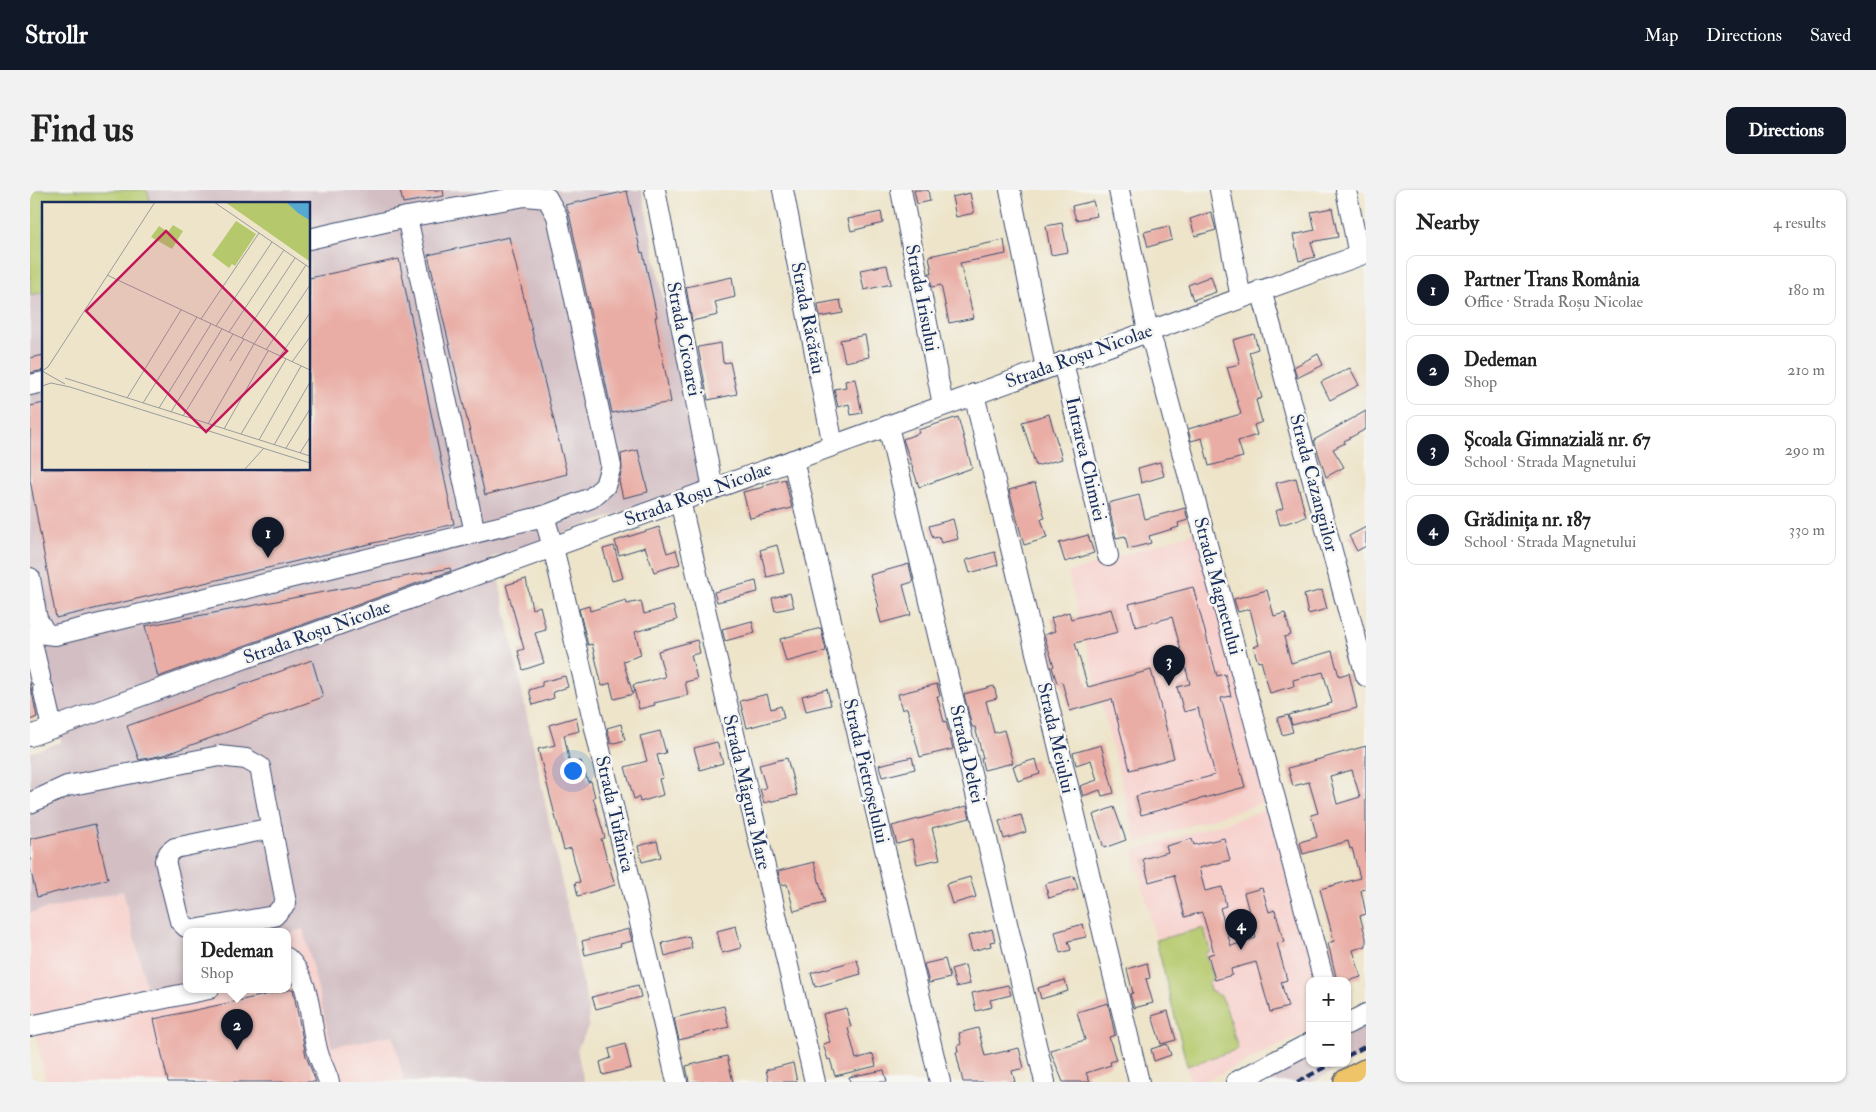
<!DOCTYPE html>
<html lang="en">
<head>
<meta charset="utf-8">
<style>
	:root { --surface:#fff; --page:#f2f2f2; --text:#222; --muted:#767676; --line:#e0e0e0; --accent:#111827 }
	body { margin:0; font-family:"IM FELL Double Pica",serif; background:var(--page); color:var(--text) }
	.controls { position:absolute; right:15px; bottom:15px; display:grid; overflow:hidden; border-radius:10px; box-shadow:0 1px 4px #0004 }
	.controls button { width:45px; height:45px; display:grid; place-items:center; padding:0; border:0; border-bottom:1px solid var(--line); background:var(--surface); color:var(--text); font:25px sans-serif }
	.you { position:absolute; left:542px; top:580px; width:18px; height:18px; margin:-12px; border:4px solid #fff; border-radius:50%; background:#1a73e8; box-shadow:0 0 0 8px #1a73e833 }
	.badge { display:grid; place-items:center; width:32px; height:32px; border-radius:50%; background:var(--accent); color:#fff; font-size:16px; font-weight:700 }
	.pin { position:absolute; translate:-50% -41px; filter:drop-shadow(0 1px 2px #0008) }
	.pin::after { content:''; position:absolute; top:26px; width:18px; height:15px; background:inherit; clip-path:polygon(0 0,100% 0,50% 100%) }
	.popup { position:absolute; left:153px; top:738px; width:108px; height:65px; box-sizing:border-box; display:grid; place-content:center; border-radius:10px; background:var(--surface); filter:drop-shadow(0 1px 4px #0005); font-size:16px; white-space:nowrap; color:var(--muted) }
	.popup b { font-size:19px; color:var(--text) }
	.popup::after { content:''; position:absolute; left:50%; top:100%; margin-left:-10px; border:10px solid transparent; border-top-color:var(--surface) }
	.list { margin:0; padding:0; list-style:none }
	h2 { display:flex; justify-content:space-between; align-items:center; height:65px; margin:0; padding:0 20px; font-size:21px }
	h2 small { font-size:16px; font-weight:400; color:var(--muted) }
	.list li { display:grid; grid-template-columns:32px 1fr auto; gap:15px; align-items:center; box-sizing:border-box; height:70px; margin:0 10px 10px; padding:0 10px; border:1px solid var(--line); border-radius:10px }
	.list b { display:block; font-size:19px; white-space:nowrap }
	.list p { margin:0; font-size:16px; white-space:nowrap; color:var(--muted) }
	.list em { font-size:16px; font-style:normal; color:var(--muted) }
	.map { position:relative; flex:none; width:1336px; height:892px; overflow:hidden; border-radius:10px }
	header { display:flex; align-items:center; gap:30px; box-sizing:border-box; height:70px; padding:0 25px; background:var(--accent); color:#fff }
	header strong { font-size:24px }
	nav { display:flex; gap:28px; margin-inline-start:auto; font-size:18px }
	.intro { display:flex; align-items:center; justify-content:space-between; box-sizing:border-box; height:120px; padding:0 30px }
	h1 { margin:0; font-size:35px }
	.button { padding:12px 22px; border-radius:10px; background:var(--accent); color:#fff; font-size:18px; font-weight:700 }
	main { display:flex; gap:30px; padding:0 30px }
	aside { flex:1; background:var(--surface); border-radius:10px; box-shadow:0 1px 4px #0004 }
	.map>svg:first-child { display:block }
</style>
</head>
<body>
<header>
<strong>Strollr</strong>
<nav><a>Map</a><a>Directions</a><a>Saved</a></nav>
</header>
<div class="intro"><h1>Find us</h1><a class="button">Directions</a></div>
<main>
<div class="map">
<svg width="1336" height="892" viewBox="0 0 1336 892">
	<rect width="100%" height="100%" fill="#f6f6f2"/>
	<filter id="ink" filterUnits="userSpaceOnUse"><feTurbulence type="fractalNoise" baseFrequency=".02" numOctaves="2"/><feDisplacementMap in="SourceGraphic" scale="10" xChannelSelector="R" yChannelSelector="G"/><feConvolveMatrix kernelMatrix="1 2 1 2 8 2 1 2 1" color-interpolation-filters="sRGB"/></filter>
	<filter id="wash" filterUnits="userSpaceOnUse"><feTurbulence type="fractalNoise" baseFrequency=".0096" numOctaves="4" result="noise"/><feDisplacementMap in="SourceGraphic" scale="20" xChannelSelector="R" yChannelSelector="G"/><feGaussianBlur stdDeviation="1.12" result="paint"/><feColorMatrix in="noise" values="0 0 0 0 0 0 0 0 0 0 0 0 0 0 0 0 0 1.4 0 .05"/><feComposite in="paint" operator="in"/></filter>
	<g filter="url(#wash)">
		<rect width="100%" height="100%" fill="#ede4c9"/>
		<g fill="#f7d0cc">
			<path d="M1170 340 1242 610 1107 652 1038 383Z"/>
			<path d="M1243 618 1289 791H1280V841L1172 892H1161L1104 661Z"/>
			<path d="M93 701 117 800 157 791V799H257V744L273 739 363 844 374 892H16L0 816V723Z"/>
		</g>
		<g fill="#d2bec3" fill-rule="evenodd">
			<path d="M0 0H612L670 295 461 368 469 391 558 818 559 835 547 860 554 892H374L363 845 302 857 273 739 257 744V741H157V791L117 800 93 701 0 723V563L31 552 0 409ZM14 14H279V279H14Z"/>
			<path d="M1336 835V864L1283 892H1229L1280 865V873H1317V845Z"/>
		</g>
		<g fill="#b5c96c" stroke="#687c65">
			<path d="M0 0H117L121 14H14V102L0 105Z"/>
			<path d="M1174 738 1180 761 1175 763 1183 790 1178 792 1180 801 1191 806 1195 814 1208 859 1157 876 1126 750Z"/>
		</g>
		<g id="blocks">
			<g fill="#e9ada5" fill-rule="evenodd">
				<path d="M370 0H413L414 6 373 13Z"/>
				<path d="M884 0H898L900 11 887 14Z"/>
				<path d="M597 1 611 63 613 62 627 127H625L641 212 582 223 539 23 535 15Z"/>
				<path d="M940 3 944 23 926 27 922 7Z"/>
				<path d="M1063 11 1067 26 1046 30 1042 16Z"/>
				<path d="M1302 18 1308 47 1281 52 1285 67 1269 71 1263 45 1285 40 1281 22Z"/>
				<path d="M851 22 853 33 821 41 818 29Z"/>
				<path d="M1181 22 1186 40 1165 46 1160 29Z"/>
				<path d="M1032 33 1038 62 1021 65 1016 36Z"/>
				<path d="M1139 36 1142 50 1118 57 1114 42Z"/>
				<path d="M479 47 537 284 455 305 398 65Z"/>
				<path d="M974 50 976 64 930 73 944 128 919 133 911 95 902 97 899 83H902L899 66Z"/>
				<path d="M369 69 424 334 26 428 0 290V216L14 213V279H279V88Z"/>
				<path d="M857 75 861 94 834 100 830 80Z"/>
				<path d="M1181 86 1186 102 1163 110 1158 95Z"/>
				<path d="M702 87 705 107 685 112 688 125 662 131 656 97Z"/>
				<path d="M810 110 813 123 790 127 788 114Z"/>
				<path d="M1224 144 1228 159 1219 162 1232 208 1226 210 1232 232 1224 235 1227 245 1208 251 1213 267 1179 276 1172 248 1161 251 1158 239 1211 224 1197 177 1210 174 1203 150Z"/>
				<path d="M835 145 839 167 815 172 810 150Z"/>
				<path d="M691 153 693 173 700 172 707 204 678 210 668 157Z"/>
				<path d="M1288 164 1293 175 1267 188 1264 177Z"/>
				<path d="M14 165V180L0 183V168Z"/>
				<path d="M1320 178 1329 195 1300 210 1291 192Z"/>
				<path d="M825 189 832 223 821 225 819 214 808 217 804 199 816 197 815 191Z"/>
				<path d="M1336 221V239L1314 251 1315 253 1303 259 1314 277 1296 287 1284 250Z"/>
				<path d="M1019 224 1032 269 1006 276 992 232Z"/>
				<path d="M928 227 942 278 889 297 873 249 889 243 888 240Z"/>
				<path d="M608 260 618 302 593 308 589 291 592 279 591 264Z"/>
				<path d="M1130 272 1134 286 1111 293 1108 278Z"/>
				<path d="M1266 288 1276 327 1250 335 1246 321 1253 318 1246 293Z"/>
				<path d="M755 289 762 318 720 328 713 302 734 297V295Z"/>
				<path d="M1005 293 1015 328 1011 329 1017 348 994 355 979 300Z"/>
				<path d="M1109 305 1115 329 1155 318 1158 330 1148 333 1149 337 1119 346 1121 353 1098 359 1095 346 1086 348 1078 313Z"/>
				<path d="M923 329 928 349 911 353 909 347 903 348 899 336Z"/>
				<path d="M629 337 637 363 646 360 650 374 624 382 615 357 589 365 585 351Z"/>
				<path d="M1336 337V356L1327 361 1319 346Z"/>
				<path d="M1058 345 1064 363 1035 372 1029 353Z"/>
				<path d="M747 355 754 383 737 387 730 360Z"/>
				<path d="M584 356 593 388 582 391 573 359Z"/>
				<path d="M965 362 968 375 940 383 936 370Z"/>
				<path d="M879 374 883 392 873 395 881 425 851 433 847 418 849 417 840 385Z"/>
				<path d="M420 378 421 381 128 487 115 436Z"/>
				<path d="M496 389 502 419 510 416 516 440 505 443 514 473 493 480 488 461 494 459 476 395Z"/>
				<path d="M726 391 728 402 687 412 684 402Z"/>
				<path d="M1163 397 1187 486 1195 484 1201 506 1191 508 1215 597 1111 625 1106 606 1185 585 1168 518 1154 522 1147 497 1160 494 1142 427 1106 437 1099 414Z"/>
				<path d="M1237 400 1244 426 1255 423 1261 445 1254 447 1261 473 1302 461 1309 486 1319 483 1327 518 1262 535 1259 525 1302 513 1293 482 1263 490 1264 496 1240 503 1231 471 1228 472 1223 457 1229 455 1220 419 1208 422 1204 409Z"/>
				<path d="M1292 400 1297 419 1278 424 1274 405Z"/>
				<path d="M760 403 764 417 745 421 742 408Z"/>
				<path d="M596 410 597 414 611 411 614 424 643 416 647 430 605 442 611 465 593 471 603 504 584 509 580 493 572 496 562 454 558 455 549 419 559 416 560 421Z"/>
				<path d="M1081 419 1088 442 1045 453 1058 497 1121 480 1144 568 1100 580 1082 509 1040 521 1032 492 1027 493 1022 477 1024 476 1014 445 1025 441 1021 428 1039 422 1041 429Z"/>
				<path d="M722 431 725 443 695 451 692 439Z"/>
				<path d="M791 438 796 461 756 472 750 449Z"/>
				<path d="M667 450 670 463 661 465 667 489 655 492 658 505 624 513 625 515 609 519 603 495 635 487 628 461Z"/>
				<path d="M282 470 293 507 134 565 109 570 97 536Z"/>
				<path d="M535 486 538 497 523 502 524 508 503 515 499 500 512 496V492Z"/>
				<path d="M0 493 7 527 0 530Z"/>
				<path d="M907 494 910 506H907L914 532 916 531 923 559 890 567 877 518 872 520 868 504Z"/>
				<path d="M964 496 967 508 956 511 964 543 974 540 983 573 954 580 951 568H953L945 537H942L934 504Z"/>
				<path d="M797 499 801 515 776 521 772 506Z"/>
				<path d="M737 504 741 519 751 516 754 528 717 538 710 511Z"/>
				<path d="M1258 525 1263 542 1252 545 1247 528Z"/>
				<path d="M546 527 549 541 534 545 540 574 551 571 558 592 561 591 565 607H563L575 648 571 649 585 695 548 706 545 693 550 692 541 658 534 660 508 559 525 555 519 535Z"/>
				<path d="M591 534 595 550 581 554 577 538Z"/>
				<path d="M630 541 636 563 627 565 633 588 629 589 633 605 610 612 609 607 604 609 595 577 617 571 610 546Z"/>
				<path d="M687 552 693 573 670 580 664 558Z"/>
				<path d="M1071 555 1084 603 1072 606 1070 600 1053 606 1050 596 1067 590 1061 570 1046 575 1043 563Z"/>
				<path d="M1336 556V699L1331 700 1336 724 1330 726 1336 748V756L1323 760 1331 787 1318 791H1307L1298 753 1304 751 1290 699 1330 688 1322 658 1320 659 1318 651 1273 664 1270 652 1287 647 1281 625 1288 623 1279 592 1263 596 1258 578ZM1322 580 1330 607 1307 614 1300 586Z"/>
				<path d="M882 567 885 579 852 587 849 575Z"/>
				<path d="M757 568 767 605 734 613 730 599 736 598 729 575Z"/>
				<path d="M1006 569 1010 584 988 591 983 576Z"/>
				<path d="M937 616 940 628 902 638 910 669 887 674 882 650 867 654 862 636Z"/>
				<path d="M1084 617 1096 650 1074 658 1063 625Z"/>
				<path d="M991 625 996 642 974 649 969 631Z"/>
				<path d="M65 634 78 689 7 707 0 678V649Z"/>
				<path d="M1194 648 1200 670 1169 678 1175 701 1192 697 1196 716 1190 718 1201 756 1226 748 1214 703 1232 698 1239 722 1245 720 1254 752 1247 753 1257 790 1251 792 1258 817 1240 822 1226 772 1201 779 1202 785 1185 790 1178 765 1184 763 1172 722 1155 727 1144 685 1119 692 1113 669 1138 662 1136 656 1162 649 1164 655Z"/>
				<path d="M627 651 631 667 612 672 608 656Z"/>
				<path d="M784 672 795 713 764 721 757 694 751 695 748 681Z"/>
				<path d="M1044 686 1048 699 1019 708 1015 694Z"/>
				<path d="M940 687 946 707 922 714 916 694Z"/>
				<path d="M1053 734 1056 747 1038 751 1041 760 1030 763 1025 742Z"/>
				<path d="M706 736 711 758 692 763 687 741Z"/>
				<path d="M599 739 602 751 590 754 591 756 555 765 552 751Z"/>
				<path d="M962 739 965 751 960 752 961 756 942 761 938 746Z"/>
				<path d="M659 746 662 758 635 766 632 753Z"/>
				<path d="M915 769 920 788 899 793 894 774Z"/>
				<path d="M827 770 831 784 785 797 781 783Z"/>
				<path d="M1117 773 1120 788 1116 789 1123 813 1104 818 1100 804 1103 803 1097 779Z"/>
				<path d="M935 775 940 794 926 797 921 779Z"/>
				<path d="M1035 790 1038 801 1011 809 1008 798Z"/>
				<path d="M608 795 611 807 566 819 562 807Z"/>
				<path d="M978 795 981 805 960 810 962 817 946 821 942 803Z"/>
				<path d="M263 799 276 866 286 892H138L124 829Z"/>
				<path d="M1078 813 1085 845 1079 847 1086 870 1080 872 1081 875 1056 883 1060 892H1033L1020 860 1055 850 1047 822Z"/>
				<path d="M694 816 699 837 649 850 644 828Z"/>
				<path d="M816 818 821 837 818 838 826 869 843 864 846 876 805 886 800 869 798 870 793 854 800 852 793 824Z"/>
				<path d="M1138 821 1146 850 1131 854 1122 826Z"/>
				<path d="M948 838 955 866 989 858 994 878 982 881 985 892H933L926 862H928L927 856 931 854 929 843Z"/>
				<path d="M595 854 601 878 573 885 570 872 581 868 579 859Z"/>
				<path d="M1137 854 1141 865 1124 871 1121 859Z"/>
				<path d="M697 866 703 892H659L656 876Z"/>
				<path d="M763 873 767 892H739L736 880Z"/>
				<path d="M854 880 857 892H820L819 887Z"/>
			</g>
		</g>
	</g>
	<g filter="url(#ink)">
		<use href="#blocks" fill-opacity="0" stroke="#3a4a6e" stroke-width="1"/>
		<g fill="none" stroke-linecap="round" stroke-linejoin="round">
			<defs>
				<g id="minor">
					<path d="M625 0 683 299"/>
					<path d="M753 0 803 255"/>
					<path d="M871 0 913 215"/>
					<path d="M980 0 1016 178"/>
					<path d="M1089 0 1118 141 1124 157 1294 791"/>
					<path d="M1190 0 1211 108"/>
					<path d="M1316 0 1329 65"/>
					<path d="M377 27 445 343"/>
					<path d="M1231 100 1336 486"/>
					<path d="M1033 172 1078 366"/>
					<path d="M0 195 14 192"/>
					<path d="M944 204 1109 892"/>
					<path d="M858 236 1015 892"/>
					<path d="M763 270 910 892"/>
					<path d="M650 311 785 892"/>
					<path d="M514 326 523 357 647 892"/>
					<path d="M0 388 7 429 16 444 25 445 514 326 561 308 575 296 581 276 527 26 517 8 495 6 377 27 279 49"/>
					<path d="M0 445 10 487"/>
					<path d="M13 498 22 538"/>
					<path d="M0 546 1336 63"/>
					<path d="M0 613 37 596 189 566 216 569 230 577 256 713 244 726 164 740 156 737 150 731 135 671 139 663 145 658 242 638"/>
					<path d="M257 768C282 790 279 832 288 863 291 873 296 882 299 892"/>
					<path d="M1317 834 1336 824"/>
					<path d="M0 836 179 799"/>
					<path d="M1206 892 1280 853"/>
				</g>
				<path id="major" d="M1317 892 1336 882"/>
			</defs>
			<use href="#minor" stroke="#3a4a6e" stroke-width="22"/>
			<use href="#major" stroke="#3a4a6e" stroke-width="28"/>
			<use href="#minor" stroke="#fff" stroke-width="20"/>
			<use href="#major" stroke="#efc469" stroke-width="26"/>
			<g stroke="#1b2f5e" stroke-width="4" stroke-dasharray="8 4" stroke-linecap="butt">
				<path d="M1317 866 1336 856"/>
				<path d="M1267 892 1303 873"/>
			</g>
		</g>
	</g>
	<g text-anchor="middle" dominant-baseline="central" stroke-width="5" stroke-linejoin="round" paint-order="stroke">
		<g font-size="19" fill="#1b2f5e" stroke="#f6f6f2">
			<text transform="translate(892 108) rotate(79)">Strada Irisului</text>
			<text transform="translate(778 128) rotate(79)">Strada Răcătău</text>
			<text transform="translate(654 149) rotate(79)">Strada Cicoarei</text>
			<text transform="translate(1049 166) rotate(-20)">Strada Roșu Nicolae</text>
			<text transform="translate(1056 269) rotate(77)">Intrarea Chimiei</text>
			<text transform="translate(1284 293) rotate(75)">Strada Cazangiilor</text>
			<text transform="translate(668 304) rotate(-20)">Strada Roșu Nicolae</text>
			<text transform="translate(1188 396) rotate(75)">Strada Magnetului</text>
			<text transform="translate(287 442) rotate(-20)">Strada Roșu Nicolae</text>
			<text transform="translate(1026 548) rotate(77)">Strada Meiului</text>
			<text transform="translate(937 564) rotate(77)">Strada Deltei</text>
			<text transform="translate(836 581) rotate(77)">Strada Pietroșelului</text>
			<text transform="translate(717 602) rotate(77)">Strada Măgura Mare</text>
			<text transform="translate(585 624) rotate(77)">Strada Tufănica</text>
		</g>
	</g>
	<g transform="translate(12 12)">
		<rect width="268" height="268" fill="#ede4c9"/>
		<path d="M183 0H244L267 18V59ZM194 19 214 32 193 64 190 62 187 66 170 53ZM131 23 141 29 130 47 109 35 117 24 126 30Z" fill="#b5c96c"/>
		<path d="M244 0H267V18L256 11Z" fill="#56aad2"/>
		<path fill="none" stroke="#999c9e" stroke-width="1" d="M172 0 268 66M65 73 268 168M159 117 217 31M174 124 230 40M187 130 242 48M200 136 253 56M224 148 268 83M238 154 268 111M188 159 202 137M250 160 268 135M0 169 6 165 113 0M0 169 23 182M23 176 268 254M0 184 9 181 28 185 268 261M85 196 139 108M101 201 155 115M117 206 169 122M129 210 180 127M141 214 191 132M166 222 212 142 264 63M182 227 226 149M199 232 244 157M217 238 259 164M232 243 268 180M244 246 268 207M258 251 268 235M203 267 222 246"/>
		<path fill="#c2185b" fill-opacity="0.15" stroke="#c2185b" stroke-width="2.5" d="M124 29 245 149 164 230 44 109Z"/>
		<rect width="268" height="268" fill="none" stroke="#1b2f5e" stroke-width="2.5"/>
	</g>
</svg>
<div class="controls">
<button>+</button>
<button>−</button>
</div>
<div class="you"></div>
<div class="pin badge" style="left:238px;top:368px">1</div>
<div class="pin badge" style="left:207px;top:860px">2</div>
<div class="popup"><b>Dedeman</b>Shop</div>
<div class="pin badge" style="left:1139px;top:496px">3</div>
<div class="pin badge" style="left:1211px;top:760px">4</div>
</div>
<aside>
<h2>Nearby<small>4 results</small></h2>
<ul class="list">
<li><span class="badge">1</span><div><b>Partner Trans România</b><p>Office · Strada Roșu Nicolae</p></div><em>180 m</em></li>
<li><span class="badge">2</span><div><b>Dedeman</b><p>Shop</p></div><em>210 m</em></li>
<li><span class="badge">3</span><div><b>Școala Gimnazială nr. 67</b><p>School · Strada Magnetului</p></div><em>290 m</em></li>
<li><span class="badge">4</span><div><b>Grădinița nr. 187</b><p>School · Strada Magnetului</p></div><em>330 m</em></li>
</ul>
</aside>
</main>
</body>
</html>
